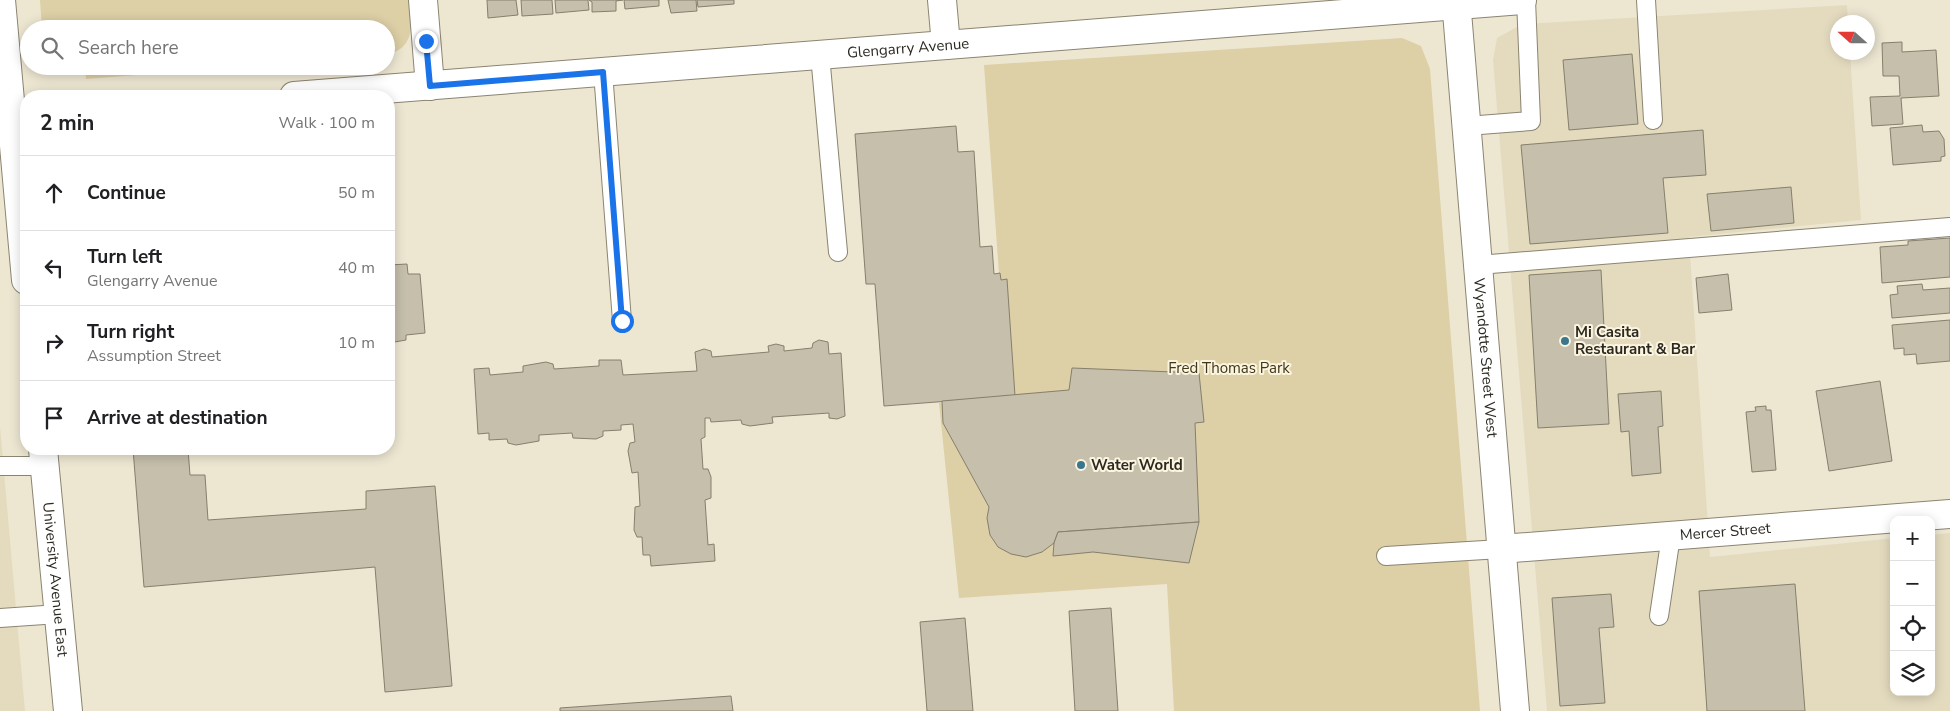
<!DOCTYPE html>
<html lang="en">
<head>
<meta charset="utf-8">
<style>
	:root { --surface:#fff; --page:#f6f6f6; --text:#202124; --muted:#757577; --line:#e0e0e0 }
	body { margin:0; font-family:"Nunito Sans",sans-serif; background:var(--page); color:var(--text) }
	.controls { position:absolute; right:15px; bottom:15px; display:grid; overflow:hidden; border-radius:10px; box-shadow:0 2px 12px #0003 }
	.controls button { width:45px; height:45px; display:grid; place-items:center; padding:0; border:0; border-bottom:1px solid var(--line); background:var(--surface); color:var(--text); font:25px sans-serif }
	.compass { position:absolute; left:1830px; top:15px; width:45px; height:45px; border-radius:50%; background:var(--surface); box-shadow:0 2px 12px #0003; rotate:291deg }
	.stop { position:absolute; width:15px; height:15px; margin:-11px; border:4px solid #1a73e8; border-radius:50%; background:#fff }
	.stop.end { background:#1a73e8; border-color:#fff; box-shadow:0 1px 5px #0008 }
	.list { margin:0; padding:0; list-style:none }
	h2 { display:flex; justify-content:space-between; align-items:center; height:65px; margin:0; padding:0 20px; font-size:21px }
	h2 small { font-size:16px; font-weight:400; color:var(--muted) }
	.list li { display:grid; grid-template-columns:32px 1fr auto; gap:15px; align-items:center; box-sizing:border-box; height:75px; padding:0 20px; border-top:1px solid var(--line) }
	.list b { display:block; font-size:19px; white-space:nowrap }
	.list p { margin:0; font-size:16px; white-space:nowrap; color:var(--muted) }
	.list em { font-size:16px; font-style:normal; color:var(--muted) }
	.icon { flex:none; width:28px; height:28px; fill:none; stroke:currentColor; stroke-width:2; stroke-linecap:round; stroke-linejoin:round }
	.map { position:relative; flex:none; width:1950px; height:711px; overflow:hidden }
	.search { position:absolute; background:var(--surface); box-shadow:0 2px 12px #0003; left:20px; top:20px; width:375px; height:55px; display:flex; align-items:center; gap:12px; box-sizing:border-box; padding:0 18px; border-radius:28px; color:var(--muted); font-size:19px }
	.panel { position:absolute; background:var(--surface); box-shadow:0 2px 12px #0003; left:20px; top:90px; width:375px; height:365px; border-radius:20px }
	.map>svg:first-child { display:block }
</style>
</head>
<body>
<div class="map">
<svg width="1950" height="711" viewBox="0 0 1950 711">
	<rect width="100%" height="100%" fill="#ede7d2"/>
	<g fill="#e4dbbf">
		<path d="M1847 5 1848 22H1838V52L1850 53 1861 220 1689 237 1710 557 1894 538V692H1931V535L1950 533V711H1547L1493 60 1497 38 1522 24Z"/>
		<path d="M0 426 25 711H0Z"/>
	</g>
	<g fill="#ddcfa6">
		<path d="M40 0H409C411 25 417 47 386 55V29H42Z"/>
		<path d="M1402 38 1421 46 1430 69 1480 711H1174L1167 584 959 598 939 403 1008 399 984 65Z"/>
		<path d="M85 66H251L86 79Z"/>
	</g>
	<g fill="#c5bfab" stroke="#857f6c">
		<path d="M487 0H516L518 15 488 18Z"/>
		<path d="M521 0H552L553 14 522 16Z"/>
		<path d="M555 0H588L589 10 556 13Z"/>
		<path d="M589 0H623L616 1V11L592 12V2Z"/>
		<path d="M624 0H659V6L625 9Z"/>
		<path d="M668 0H696L697 11 671 13Z"/>
		<path d="M697 0H734V4L698 7Z"/>
		<path d="M1902 42V52L1936 50 1939 96 1901 98 1903 124 1872 126 1870 97 1900 96 1899 76H1883L1882 43Z"/>
		<path d="M1632 54 1638 124 1569 130 1563 60Z"/>
		<path d="M1922 125 1923 132 1939 131 1944 139 1945 156 1941 157V161L1893 165 1890 128Z"/>
		<path d="M956 126 958 152 974 151 980 247 992 246 994 274 1000 273 1001 280 1007 279 1015 396 884 406 875 284H866L855 134Z"/>
		<path d="M1703 130 1706 175 1663 178 1668 233 1530 244 1521 145Z"/>
		<path d="M1791 187 1794 223 1711 231 1707 194Z"/>
		<path d="M1950 238V277L1882 283 1880 247 1908 245V241Z"/>
		<path d="M407 264 408 274H420L425 333 406 335V340L389 343V265Z"/>
		<path d="M1601 270 1609 424 1538 428 1529 275Z"/>
		<path d="M1728 274 1732 310 1699 313 1696 278Z"/>
		<path d="M1922 284 1923 290 1950 288V313L1892 318 1890 295 1898 294 1897 286Z"/>
		<path d="M1950 320V361L1917 364 1916 354 1904 355V348L1894 349 1892 325Z"/>
		<path d="M819 340 828 342 829 354 841 353 845 416 837 419 829 418V413L772 417 773 423 750 426 742 424 741 420 711 422 710 418H705V437L701 439 703 469H708L711 477V498L705 500 708 545 714 544 715 561 651 566 650 555H643L642 537H637L634 530 635 507 640 506 638 472 632 473 628 451 630 443 635 442 633 424 621 425V430L603 431V436L596 439 573 438 572 433 539 435V441L516 445 508 443 507 439 489 440V433L478 434 474 369 489 368 490 375 523 372V366L546 362 553 364 554 369 599 366V360H621L623 375 697 371 695 352 704 349 711 351 712 357 769 352 768 346 776 344 784 346V351L812 348 813 343Z"/>
		<path d="M1072 368 1199 373 1204 422 1195 423 1199 522 1058 532 1054 543 1042 552 1026 557 1011 554 998 547 990 535 987 518 989 507 943 423 942 401 1069 390Z"/>
		<path d="M1880 381 1892 461 1829 471 1816 391Z"/>
		<path d="M1661 391 1663 426 1658 427 1661 473 1632 476 1629 431 1621 432 1618 394Z"/>
		<path d="M1766 406V410H1771L1776 470 1752 472 1746 412 1756 411 1755 407Z"/>
		<path d="M133 449H188L190 475H205L208 520 366 509V491L435 486 452 686 385 692 375 567 144 587Z"/>
		<path d="M1199 522 1189 563 1093 552 1053 556 1054 543 1058 532Z"/>
		<path d="M1795 584 1805 711H1707L1699 591Z"/>
		<path d="M1611 594 1614 627 1599 628 1605 703 1560 706 1552 598Z"/>
		<path d="M1111 608 1118 711H1075L1069 611Z"/>
		<path d="M965 618 973 711H927L920 622Z"/>
		<path d="M731 696 733 711H560V708Z"/>
	</g>
	<g fill="none" stroke-linecap="round" stroke-linejoin="round">
		<defs>
			<g id="lane">
				<path d="M1646 0 1653 120"/>
				<path d="M820 55 838 252"/>
				<path d="M603 72 622 321"/>
				<path d="M1467 126 1531 121 1526 0"/>
				<path d="M1478 265 1950 227"/>
				<path d="M0 466H44"/>
				<path d="M1386 556 1501 549"/>
				<path d="M1659 616 1671 536"/>
				<path d="M0 618 59 614"/>
			</g>
			<g id="street">
				<path d="M423 0 430 86"/>
				<path d="M942 0 946 45"/>
				<path id="s1" d="M1501 549 1950 514"/>
			</g>
			<g id="secondary">
				<path d="M1 0 26 280"/>
				<path id="s2" d="M1456 0 1515 711"/>
				<path id="s3" d="M294 96 1522 0"/>
				<path id="s4" d="M43 449 68 711"/>
			</g>
		</defs>
		<use href="#lane" stroke="#8a8471" stroke-width="20"/>
		<use href="#street" stroke="#8a8471" stroke-width="30"/>
		<use href="#secondary" stroke="#8a8471" stroke-width="30"/>
		<use href="#lane" stroke="#fff" stroke-width="18"/>
		<use href="#street" stroke="#fff" stroke-width="28"/>
		<use href="#secondary" stroke="#fff" stroke-width="28"/>
	</g>
	<g fill="none" stroke-linecap="round" stroke-linejoin="round">
		<path stroke="#1a73e8" stroke-width="6" d="M426 41 430 86 603 72 622 321"/>
	</g>
	<g fill="#3a768d" stroke="#fbf4df" stroke-width="2">
		<circle cx="1565" cy="341" r="5"/>
		<circle cx="1081" cy="465" r="5"/>
	</g>
	<g text-anchor="middle" dominant-baseline="central" stroke-width="4" stroke-linejoin="round" paint-order="stroke">
		<g font-size="15" fill="#2c2922" stroke="#fbf4df">
			<text stroke="none"><textPath href="#s3" startOffset="616">Glengarry Avenue</textPath></text>
			<text stroke="none"><textPath href="#s2" startOffset="359">Wyandotte Street West</textPath></text>
			<text stroke="none"><textPath href="#s1" startOffset="225">Mercer Street</textPath></text>
			<text stroke="none"><textPath href="#s4" startOffset="131">University Avenue East</textPath></text>
		</g>
		<g font-size="15" font-weight="bold" fill="#2c2922" stroke="#fbf4df" text-anchor="start">
			<text x="1575" y="332">Mi Casita<tspan x="1575" dy="17">Restaurant &amp; Bar</tspan></text>
			<text x="1091" y="465">Water World</text>
		</g>
		<g font-size="15" fill="#403719" stroke="#fbf4df">
			<text x="1229" y="368">Fred Thomas Park</text>
		</g>
	</g>
</svg>
<div class="controls">
<button>+</button>
<button>−</button>
<button><svg class="icon" aria-label="locate" viewBox="0 0 24 24"><circle cx="12" cy="12" r="6"/><path d="M12 2v4M12 18v4M2 12h4M18 12h4"/></svg></button>
<button><svg class="icon" aria-label="layers" viewBox="0 0 24 24"><path d="M12 4l9 5-9 5-9-5zM3 14l9 5 9-5"/></svg></button>
</div>
<svg class="compass" viewBox="-18 -18 36 36"><path d="M0-13l5 13h-10z" fill="#e53935"/><path d="M0 13l5-13h-10z" fill="#757577"/></svg>
<div class="stop" style="left:622px;top:321px"></div>
<div class="stop end" style="left:426px;top:41px"></div>
<div class="search"><svg class="icon" aria-label="search" viewBox="0 0 24 24"><circle cx="10" cy="10" r="6"/><path d="M15 15l6 6"/></svg>Search here</div>
<section class="panel">
<h2>2 min<small>Walk · 100 m</small></h2>
<ul class="list">
<li><svg class="icon" aria-label="ahead" viewBox="0 0 24 24"><path d="M12 20V5M6 11l6-6 6 6"/></svg><div><b>Continue</b></div><em>50 m</em></li>
<li><svg class="icon" aria-label="left" viewBox="0 0 24 24"><path d="M17 20v-9H6M10 6l-5 5 5 5"/></svg><div><b>Turn left</b><p>Glengarry Avenue</p></div><em>40 m</em></li>
<li><svg class="icon" aria-label="right" viewBox="0 0 24 24"><path d="M7 20v-9h11M14 6l5 5-5 5"/></svg><div><b>Turn right</b><p>Assumption Street</p></div><em>10 m</em></li>
<li><svg class="icon" aria-label="arrive" viewBox="0 0 24 24"><path d="M6 21V4h12l-3 4 3 4H6"/></svg><div><b>Arrive at destination</b></div></li>
</ul>
</section>
</div>
</body>
</html>
